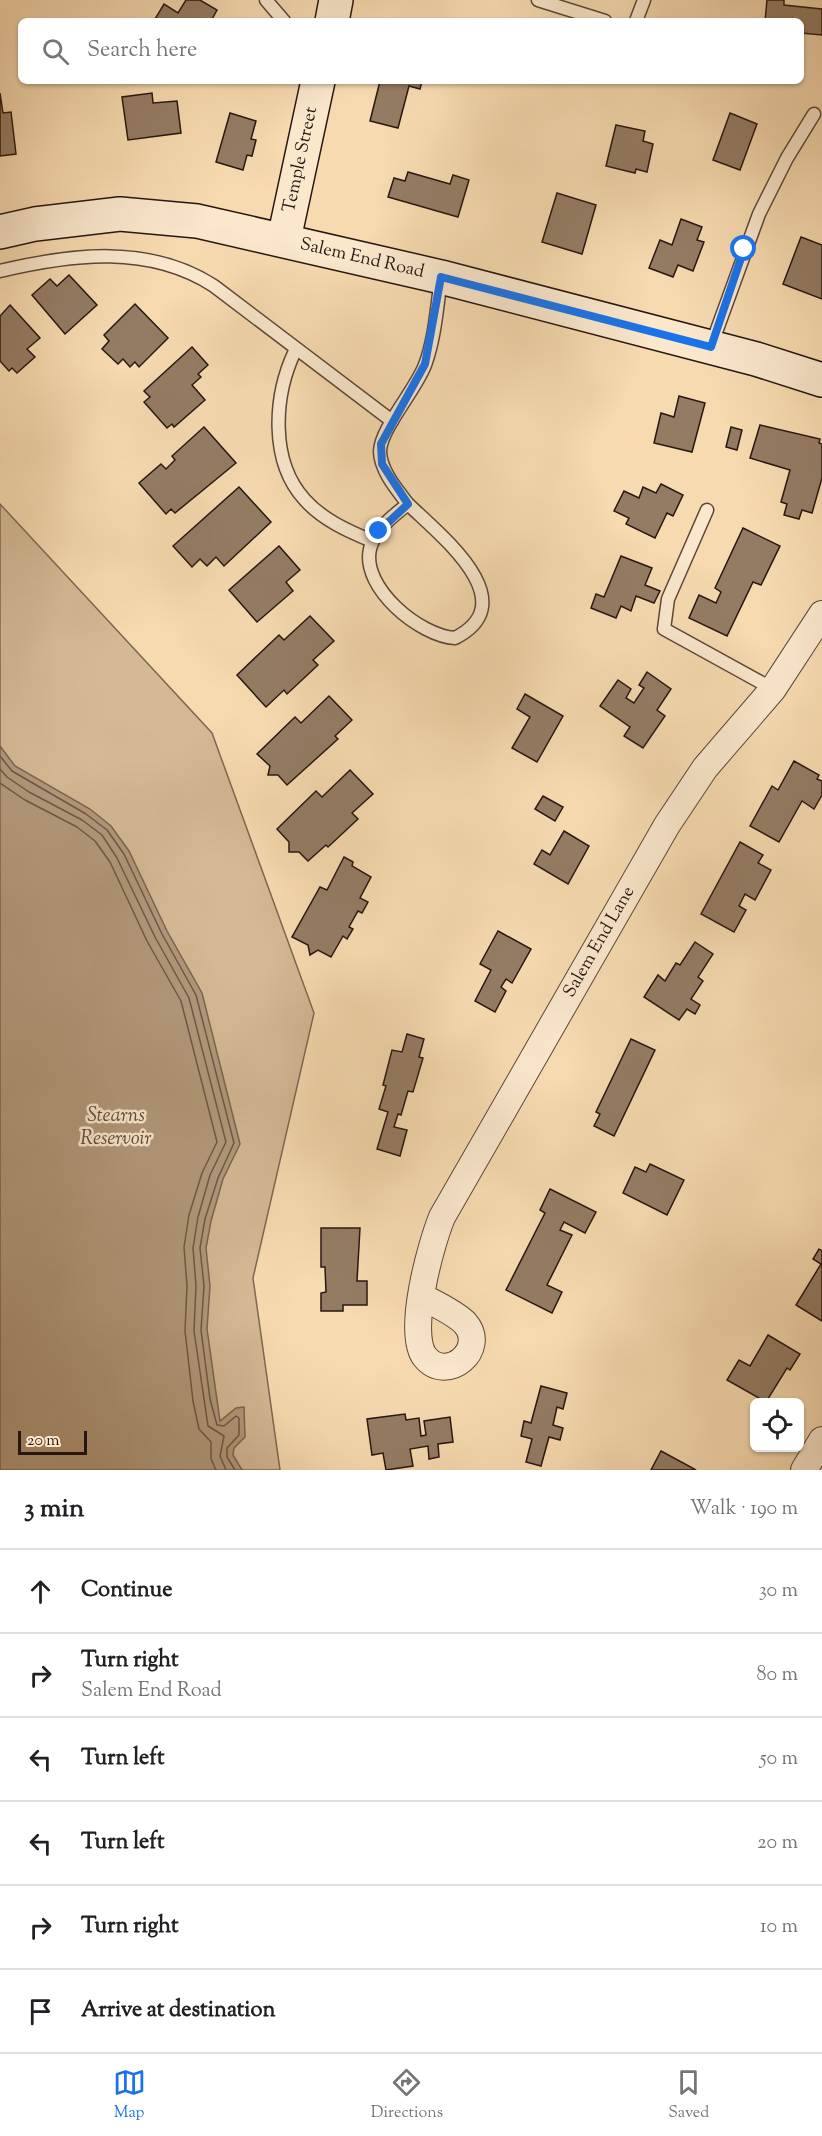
<!DOCTYPE html>
<html lang="en">
<head>
<meta charset="utf-8">
<style>
	:root { --surface:#fff; --page:#f2f2f2; --text:#202124; --muted:#757577; --line:#e0e0e0; --accent:#1a73e8 }
	body { margin:0; font-family:"Sorts Mill Goudy",serif; background:var(--page); color:var(--text) }
	.controls { position:absolute; right:18px; bottom:18px; display:grid; overflow:hidden; border-radius:9px; box-shadow:0 2px 4px #0004 }
	.controls button { width:54px; height:54px; display:grid; place-items:center; padding:0; border:0; border-bottom:2px solid var(--line); background:var(--surface); color:var(--text); font:30px sans-serif }
	.scale { position:absolute; left:18px; bottom:15px; width:69px; box-sizing:border-box; padding-left:6px; border:3px solid #281711; border-top:0; font-size:16px; line-height:21px; white-space:nowrap; color:#281711; -webkit-text-stroke:4px #fae7cc; paint-order:stroke }
	.stop { position:absolute; width:18px; height:18px; margin:-14px; border:4px solid #1a73e8; border-radius:50%; background:#fff }
	.stop.end { background:#1a73e8; border-color:#fff; box-shadow:0 2px 6px #0008 }
	.list { margin:0; padding:0; list-style:none }
	h2 { display:flex; justify-content:space-between; align-items:center; height:78px; margin:0; padding:0 24px; font-size:26px }
	h2 small { font-size:20px; font-weight:400; color:var(--muted) }
	.list li { display:grid; grid-template-columns:39px 1fr auto; gap:18px; align-items:center; box-sizing:border-box; height:84px; padding:0 24px; border-top:2px solid var(--line) }
	.list b { display:block; font-size:22px; white-space:nowrap }
	.list p { margin:0; font-size:20px; white-space:nowrap; color:var(--muted) }
	.list em { font-size:20px; font-style:normal; color:var(--muted) }
	.icon { flex:none; width:33px; height:33px; fill:none; stroke:currentColor; stroke-width:2; stroke-linecap:round; stroke-linejoin:round }
	.map { position:relative; flex:none; width:822px; height:1470px; overflow:hidden }
	.search { position:absolute; background:var(--surface); box-shadow:0 2px 4px #0004; left:18px; right:18px; top:18px; height:66px; display:flex; align-items:center; gap:15px; box-sizing:border-box; padding:0 21px; border-radius:9px; color:var(--muted); font-size:22px }
	.sheet { height:582px; background:var(--surface) }
	nav { display:flex; justify-content:space-around; align-items:center; box-sizing:border-box; height:84px; border-top:2px solid var(--line); background:var(--surface); font-size:16px; color:var(--muted) }
	nav a { display:grid; justify-items:center; gap:3px }
	nav .on { color:var(--accent) }
	.map>svg:first-child { display:block }
</style>
</head>
<body>
<div class="map">
<svg width="822" height="1470" viewBox="0 0 822 1470">
	<rect width="100%" height="100%" fill="#f7dab0"/>
	<filter id="stains"><feTurbulence type="fractalNoise" baseFrequency=".00333" numOctaves="4"/><feColorMatrix values="0 0 0 0 .2 0 0 0 0 .09 0 0 0 0 .02 0 0 0 .5 -.17"/></filter>
	<radialGradient id="worn" r=".72"><stop offset=".6" stop-color="#630" stop-opacity="0"/><stop offset="1" stop-color="#630" stop-opacity=".3"/></radialGradient>
	<path fill="#d4b995" stroke="#7e6853" stroke-width="1.5" d="M0 504 212 733 314 1013 253 1278 280 1470H0Z"/>
	<path fill="#b1987a" stroke="#7a6450" stroke-width="1.5" d="M0 746 15 766 90 809 111 826 129 851 167 931 202 993 240 1144 223 1179 211 1221 206 1248 210 1286 207 1329 220 1421 236 1408 244 1407 245 1437 234 1448 233 1455 242 1470H0Z"/>
	<g fill="none" stroke-linecap="round" stroke-linejoin="round">
		<g stroke="#6c5846" stroke-width="1.5">
			<path d="M0 756 12 771 86 814 107 830 124 854 162 934 196 995 234 1143 218 1178 205 1219 200 1248 204 1286 201 1330 210 1399 217 1425 224 1426 236 1416 239 1418V1435L227 1448V1457L235 1470"/>
			<path d="M0 769 7 777 29 792 82 820 102 835 117 858 155 937 189 998 226 1142 210 1175 198 1217 193 1248 196 1286 194 1331 208 1426 224 1436 220 1456 226 1470"/>
			<path d="M0 783 25 800 77 827 95 841 110 862 147 941 181 1001 217 1142 202 1173 189 1215 184 1247 187 1286 185 1331 193 1401 199 1429 211 1442V1459L216 1470"/>
		</g>
	</g>
	<g fill="#947c64" stroke="#281711" stroke-width="1.5">
		<path d="M186 0H200L217 10 211 21 155 19 164 4 178 13Z"/>
		<path d="M767 0H784V5L822 9V35L801 33V36V21H765Z"/>
		<path d="M380 81H422L420 89 409 86 398 128 370 121Z"/>
		<path d="M0 93 3 113 11 112 16 154 0 156Z"/>
		<path d="M152 93 153 103 177 101 181 133 128 140 122 97Z"/>
		<path d="M230 113 256 121 251 139 256 140 252 156 247 155 243 170 216 162Z"/>
		<path d="M730 113 757 124 740 170 713 160Z"/>
		<path d="M616 125 645 131 643 141 653 144 647 172 636 169 635 173 606 166Z"/>
		<path d="M408 172 450 184 453 175 469 180 458 217 388 197 394 178 405 181Z"/>
		<path d="M557 193 596 205 582 254 542 242Z"/>
		<path d="M681 219 702 227 697 240 704 242 693 271 678 265 673 277 649 268 660 240 672 245Z"/>
		<path d="M801 237 822 245V299L783 284Z"/>
		<path d="M69 275 97 305 65 334 32 295 50 279 57 286Z"/>
		<path d="M135 304 168 338 139 367 135 362 130 367 123 359 118 364 102 349 109 341 104 335Z"/>
		<path d="M10 305 40 338 27 349 35 357 17 373 12 368 9 371 0 361V316Z"/>
		<path d="M192 347 208 365 198 374 201 377 192 385 205 400 174 427 172 424 167 428 144 402 150 397 144 391Z"/>
		<path d="M679 396 705 403 692 452 654 443 661 413 674 417Z"/>
		<path d="M760 425 820 439 819 443 822 444V478L812 513 802 510 799 519 784 515 787 504 781 502 790 470 750 458Z"/>
		<path d="M204 427 236 463 175 513 171 509 166 514 139 483 161 464 166 469 175 460 172 456Z"/>
		<path d="M731 427 742 430 737 450 726 447Z"/>
		<path d="M661 484 683 495 673 516 667 513 655 538 626 524 629 518 614 511 624 491 639 498 643 487 656 493Z"/>
		<path d="M239 487 271 522 224 566 216 557 207 566 200 559 192 567 173 546Z"/>
		<path d="M743 528 780 546 761 585 753 582 727 636 689 618 699 595 716 603 721 592 715 588Z"/>
		<path d="M279 546 300 570 286 582 293 591 257 622 229 590Z"/>
		<path d="M621 556 652 568 645 585 660 591 654 603 636 596 631 611 621 606 616 618 591 608 596 594 604 597Z"/>
		<path d="M310 616 334 641 313 660 318 665 287 694 284 690 266 707 237 675 279 635 284 640Z"/>
		<path d="M647 672 671 689 657 710 665 716 643 748 624 736 630 727 600 706 618 680 631 689 626 698 634 703 644 688 639 685Z"/>
		<path d="M525 694 563 716 537 762 512 748 530 717 517 709Z"/>
		<path d="M329 696 352 720 335 736 338 739 287 785 278 775H268L270 766 257 754 295 717 301 723Z"/>
		<path d="M794 761 819 775 817 779 822 781V795L814 809 802 801 779 842 750 826 772 786 778 790Z"/>
		<path d="M350 770 373 794 352 813 358 819 328 847 326 845 308 861 299 852H289V842L277 829 316 791 322 797Z"/>
		<path d="M543 796 563 807 555 821 535 809Z"/>
		<path d="M564 831 589 846 568 884 534 864 542 850 550 855Z"/>
		<path d="M740 842 763 855 758 863 771 870 755 900 745 894 739 906 746 910 734 932 701 914Z"/>
		<path d="M344 857 353 862 352 866 371 877 360 898 368 902 362 913 358 911 349 927 353 929 347 939 343 936 331 957 318 950 310 955 308 945 292 937 320 887 327 890Z"/>
		<path d="M498 931 531 949 512 983 506 979 501 987 506 991 495 1012 475 1001 491 970 480 964Z"/>
		<path d="M695 942 713 954 698 977 703 981 691 999 700 1005 695 1014 687 1009 679 1020 644 997 658 975 665 981 676 963 680 965Z"/>
		<path d="M407 1034 424 1039 419 1057 423 1058 413 1092 408 1091 401 1115 398 1114 394 1127 407 1130 400 1156 377 1149 388 1112 379 1109 386 1086 383 1085 392 1050 402 1052Z"/>
		<path d="M631 1039 655 1050 614 1136 594 1126 600 1114 596 1112Z"/>
		<path d="M650 1164 684 1180 667 1215 623 1193 635 1167 646 1172Z"/>
		<path d="M550 1189 596 1212 585 1233 564 1222 560 1230 572 1235 547 1285 562 1292 552 1313 506 1290 545 1213 540 1210Z"/>
		<path d="M321 1228H360L357 1281H367V1305H343V1311H321V1293L326 1292 325 1267H321Z"/>
		<path d="M819 1249 822 1251V1321L796 1305 821 1264 813 1259Z"/>
		<path d="M768 1335 800 1354 790 1370 787 1368 766 1402 727 1380 739 1360 750 1366Z"/>
		<path d="M541 1386 567 1393 563 1409 557 1407 553 1425 563 1428 560 1440 549 1437 541 1466 526 1462 532 1439 521 1436 524 1421 531 1423Z"/>
		<path d="M405 1414 406 1420 419 1418 421 1436 426 1435 424 1421 450 1417 453 1442 438 1444 439 1457 429 1459 428 1446 410 1449 413 1466 386 1470 383 1453 372 1455 367 1419Z"/>
		<path d="M661 1451 696 1470H651Z"/>
	</g>
	<g fill="none" stroke-linecap="round" stroke-linejoin="round">
		<defs>
			<g id="lane">
				<path d="M266 0 284 21"/>
				<path d="M538 0 605 21"/>
				<path d="M636 21 644 0"/>
				<path d="M0 271C72 254 149 244 214 286L392 421"/>
				<path d="M711 346 759 214 787 158 814 114"/>
				<path d="M295 351C274 395 269 461 305 500 323 520 348 531 372 541"/>
				<path d="M408 504C440 535 526 602 455 638 420 636 361 588 370 549 375 529 393 516 408 504 397 490 380 470 380 451 381 428 415 391 425 365 435 338 437 307 441 278"/>
				<path d="M707 510 668 599 664 629 773 689"/>
			</g>
			<g id="street">
				<path id="s1" d="M421 1296C435 1304 454 1312 465 1323 488 1349 447 1384 425 1357 406 1333 431 1244 442 1217L667 825 705 768 773 689 822 614"/>
				<path d="M804 1470 822 1440"/>
			</g>
			<g id="secondary">
				<path d="M332 21 336 0"/>
				<path id="s2" d="M0 232 35 224 120 214 197 221 441 277 756 359 822 380"/>
				<path id="s3" d="M284 239 318 81"/>
			</g>
		</defs>
		<use href="#lane" stroke="#5c4839" stroke-width="15"/>
		<use href="#street" stroke="#5c4839" stroke-width="28"/>
		<use href="#secondary" stroke="#281711" stroke-width="36"/>
		<use href="#lane" stroke="#fae7cc" stroke-width="12"/>
		<use href="#street" stroke="#fae7cc" stroke-width="26"/>
		<use href="#secondary" stroke="#fae7cc" stroke-width="33"/>
	</g>
	<g fill="none" stroke-linecap="round" stroke-linejoin="round">
		<path stroke="#1a73e8" stroke-width="8" d="M379 531 408 504 382 464 381 444 425 364 441 277 711 347 744 249"/>
	</g>
	<g text-anchor="middle" dominant-baseline="central" stroke-width="5" stroke-linejoin="round" paint-order="stroke">
		<g font-size="18" fill="#281711" stroke="#fae7cc">
			<text stroke="none"><textPath href="#s3" startOffset="81">Temple Street</textPath></text>
			<text stroke="none"><textPath href="#s2" startOffset="368">Salem End Road</textPath></text>
			<text stroke="none"><textPath href="#s1" startOffset="596">Salem End Lane</textPath></text>
		</g>
		<g font-size="20" font-style="italic" fill="#5f4b3b" stroke="#fae7cc">
			<text x="116" y="1116">Stearns<tspan x="116" dy="23">Reservoir</tspan></text>
		</g>
	</g>
	<rect width="100%" height="100%" filter="url(#stains)"/>
	<rect width="100%" height="100%" fill="url(#worn)"/>
</svg>
<div class="controls">
<button><svg class="icon" aria-label="locate" viewBox="0 0 24 24"><circle cx="12" cy="12" r="6"/><path d="M12 2v4M12 18v4M2 12h4M18 12h4"/></svg></button>
</div>
<div class="scale">20 m</div>
<div class="stop" style="left:744px;top:249px"></div>
<div class="stop end" style="left:379px;top:531px"></div>
<div class="search"><svg class="icon" aria-label="search" viewBox="0 0 24 24"><circle cx="10" cy="10" r="6"/><path d="M15 15l6 6"/></svg>Search here</div>
</div>
<section class="sheet">
<h2>3 min<small>Walk · 190 m</small></h2>
<ul class="list">
<li><svg class="icon" aria-label="ahead" viewBox="0 0 24 24"><path d="M12 20V5M6 11l6-6 6 6"/></svg><div><b>Continue</b></div><em>30 m</em></li>
<li><svg class="icon" aria-label="right" viewBox="0 0 24 24"><path d="M7 20v-9h11M14 6l5 5-5 5"/></svg><div><b>Turn right</b><p>Salem End Road</p></div><em>80 m</em></li>
<li><svg class="icon" aria-label="left" viewBox="0 0 24 24"><path d="M17 20v-9H6M10 6l-5 5 5 5"/></svg><div><b>Turn left</b></div><em>50 m</em></li>
<li><svg class="icon" aria-label="left" viewBox="0 0 24 24"><path d="M17 20v-9H6M10 6l-5 5 5 5"/></svg><div><b>Turn left</b></div><em>20 m</em></li>
<li><svg class="icon" aria-label="right" viewBox="0 0 24 24"><path d="M7 20v-9h11M14 6l5 5-5 5"/></svg><div><b>Turn right</b></div><em>10 m</em></li>
<li><svg class="icon" aria-label="arrive" viewBox="0 0 24 24"><path d="M6 21V4h12l-3 4 3 4H6"/></svg><div><b>Arrive at destination</b></div></li>
</ul>
</section>
<nav>
<a class="on"><svg class="icon" aria-label="map" viewBox="0 0 24 24"><path d="M3 6l6-2 6 2 6-2v14l-6 2-6-2-6 2zM9 4v14M15 6v14"/></svg>Map</a>
<a><svg class="icon" aria-label="directions" viewBox="0 0 24 24"><path d="M12 3l9 9-9 9-9-9zM9 14v-3h6M13 9l2 2-2 2"/></svg>Directions</a>
<a><svg class="icon" aria-label="saved" viewBox="0 0 24 24"><path d="M7 4h10v16l-5-4-5 4z"/></svg>Saved</a>
</nav>
</body>
</html>
